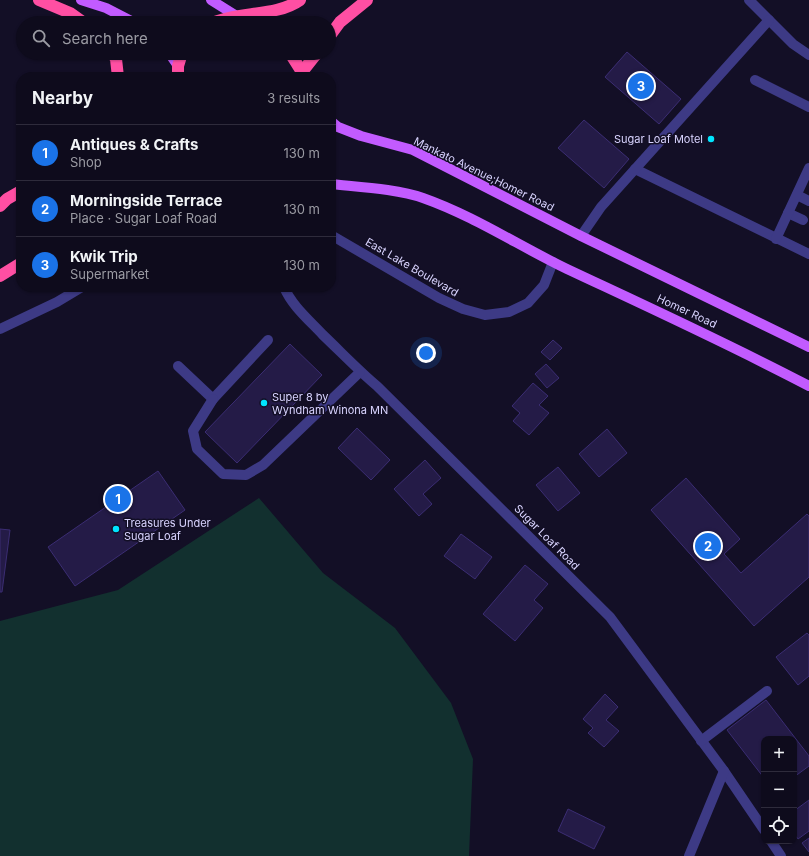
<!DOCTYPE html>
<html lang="en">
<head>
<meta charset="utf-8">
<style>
	:root { --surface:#0e0b1c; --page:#171425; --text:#f1f3f6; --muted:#9b9ba3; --line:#2e2b3b; --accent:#1a73e8 }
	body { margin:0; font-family:Inter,sans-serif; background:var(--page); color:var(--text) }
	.controls { position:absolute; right:12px; bottom:12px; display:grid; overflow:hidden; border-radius:8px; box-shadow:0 1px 3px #0004 }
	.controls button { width:36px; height:36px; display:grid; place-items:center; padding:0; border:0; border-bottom:1px solid var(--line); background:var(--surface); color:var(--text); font:20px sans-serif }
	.you { position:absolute; left:426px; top:353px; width:14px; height:14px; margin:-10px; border:3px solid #fff; border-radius:50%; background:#1a73e8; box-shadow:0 0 0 6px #1a73e833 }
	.badge { display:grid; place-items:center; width:26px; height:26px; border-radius:50%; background:var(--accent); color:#fff; font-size:13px; font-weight:700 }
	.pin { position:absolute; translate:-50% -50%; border:2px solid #fff; box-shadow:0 1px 4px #0006 }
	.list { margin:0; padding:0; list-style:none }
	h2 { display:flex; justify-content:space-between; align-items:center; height:52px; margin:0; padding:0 16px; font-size:17px }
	h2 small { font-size:13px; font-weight:400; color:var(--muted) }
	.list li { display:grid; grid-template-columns:26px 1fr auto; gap:12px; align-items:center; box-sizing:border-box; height:56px; padding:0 16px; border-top:1px solid var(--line) }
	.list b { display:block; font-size:15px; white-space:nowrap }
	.list p { margin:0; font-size:13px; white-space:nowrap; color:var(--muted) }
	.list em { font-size:13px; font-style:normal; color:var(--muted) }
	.icon { flex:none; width:22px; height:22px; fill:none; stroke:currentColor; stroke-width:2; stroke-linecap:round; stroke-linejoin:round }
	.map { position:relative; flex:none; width:809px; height:856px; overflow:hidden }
	.search { position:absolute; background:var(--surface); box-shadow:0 1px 3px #0004; left:16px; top:16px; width:320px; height:44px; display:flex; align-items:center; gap:10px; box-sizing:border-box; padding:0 14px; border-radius:22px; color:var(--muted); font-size:15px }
	.panel { position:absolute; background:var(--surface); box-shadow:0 1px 3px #0004; left:16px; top:72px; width:320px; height:220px; border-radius:16px }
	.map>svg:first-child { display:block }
</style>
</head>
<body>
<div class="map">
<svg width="809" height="856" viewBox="0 0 809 856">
	<rect width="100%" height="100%" fill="#130f26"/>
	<path fill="#12302f" d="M259 498 323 573 395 628 451 703 473 759 469 856H0V621L118 590Z"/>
	<g fill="#241b47" stroke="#3b2d73">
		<path d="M627 52 681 99 659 124 605 77Z"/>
		<path d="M584 120 629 159 604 188 558 148Z"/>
		<path d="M553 340 562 348 550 360 541 352Z"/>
		<path d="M290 344 322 375 237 463 205 432Z"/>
		<path d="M546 364 559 378 547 388 535 374Z"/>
		<path d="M533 383 548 396 539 405 549 413 529 435 513 421 520 413 512 406Z"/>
		<path d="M357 428 390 460 371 480 338 448Z"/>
		<path d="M607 429 627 453 599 477 579 454Z"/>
		<path d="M425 460 441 478 423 494 432 504 419 516 394 489Z"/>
		<path d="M558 467 580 493 558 511 536 485Z"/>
		<path d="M158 471 185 510 75 586 48 547Z"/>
		<path d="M686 478 740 539 724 554 741 573 807 514 809 516V577L754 626 651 510Z"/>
		<path d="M0 529 10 530 2 592H0Z"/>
		<path d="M461 534 492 557 475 579 444 556Z"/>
		<path d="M525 565 548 584 534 600 543 608 515 641 483 614Z"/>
		<path d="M807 633 809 635V676L798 685 776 657Z"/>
		<path d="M605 694 618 707 606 720 619 731 604 747 588 733 593 728 583 719Z"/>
		<path d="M766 700 809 756V766L794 777V739H764V778L727 730Z"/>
		<path d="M809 800V831L798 839 794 833V811Z"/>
		<path d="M568 809 605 827 594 849 558 831Z"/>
		<path d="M809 838V852L802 843Z"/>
	</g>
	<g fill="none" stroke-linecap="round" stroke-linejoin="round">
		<g stroke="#3d3a85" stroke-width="10">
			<path d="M749 0 793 44 809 55"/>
			<path d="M755 80 809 107"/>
			<path d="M635 169 809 254"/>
			<path d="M797 195 809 201"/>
			<path d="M788 213 803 220"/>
			<path d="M331 235 439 298 463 309 485 315 509 312 528 303 544 285 553 262"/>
			<path d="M581 236 601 207 769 20"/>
			<path d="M776 239 809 168"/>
			<path d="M284 287C292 306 309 320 323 335 341 352 358 370 377 386L610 617 724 771 764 830"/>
			<path d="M0 329 57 302 82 287"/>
			<path d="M178 366 213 399 268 340"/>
			<path d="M213 399 193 431 197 449 223 474 246 475 263 465 360 372"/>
			<path d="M701 741 767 691"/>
			<path d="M771 841 781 856"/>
			<path d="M689 856 724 771"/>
		</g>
		<g stroke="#c25bff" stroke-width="10">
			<path d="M81 0 106 8 135 23"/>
			<path d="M211 0 235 15"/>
			<path d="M169 53 178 66"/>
			<path d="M331 121 338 127 361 136 413 150 581 236 809 347"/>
			<path d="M331 184C359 187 398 189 423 198 474 216 519 246 567 269 648 307 729 344 809 386"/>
		</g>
		<g stroke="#ff4fa3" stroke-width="12">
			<path d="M39 0 70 13 84 23"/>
			<path d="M212 23C239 11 276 17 300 0"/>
			<path d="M329 37 340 22 367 0"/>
			<path d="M112 53 116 59 118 77"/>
			<path d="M290 53 302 72 303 77"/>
			<path d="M302 72 317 53"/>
			<path d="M178 77V66L182 53"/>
			<path d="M0 206 7 199 21 191"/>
			<path d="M0 276 21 263"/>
		</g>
	</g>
	<g fill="#00e5ff" stroke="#130f26" stroke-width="1.5">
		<circle cx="711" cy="139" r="4"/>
		<circle cx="264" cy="403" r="4"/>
		<circle cx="116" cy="529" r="4"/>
	</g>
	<g text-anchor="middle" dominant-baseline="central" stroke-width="3" stroke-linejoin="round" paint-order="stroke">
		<g font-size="11" fill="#d9d4ff" stroke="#130f26" text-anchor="start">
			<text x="703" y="139" text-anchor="end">Sugar Loaf Motel</text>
			<text x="272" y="397">Super 8 by<tspan x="272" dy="13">Wyndham Winona MN</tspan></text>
			<text x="124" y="523">Treasures Under<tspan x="124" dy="13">Sugar Loaf</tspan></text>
		</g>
		<g font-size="11" fill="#d9d4ff" stroke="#130f26">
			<text transform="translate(484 174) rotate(26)">Mankato Avenue;Homer Road</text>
			<text transform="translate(412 267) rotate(30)">East Lake Boulevard</text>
			<text transform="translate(687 311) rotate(25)">Homer Road</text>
			<text transform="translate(547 537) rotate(45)">Sugar Loaf Road</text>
		</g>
	</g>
</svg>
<div class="controls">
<button>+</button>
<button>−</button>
<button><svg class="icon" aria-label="locate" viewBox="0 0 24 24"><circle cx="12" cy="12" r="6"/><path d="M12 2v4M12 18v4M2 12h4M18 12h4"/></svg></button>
</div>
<div class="you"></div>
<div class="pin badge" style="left:118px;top:499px">1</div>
<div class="pin badge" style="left:708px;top:546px">2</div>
<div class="pin badge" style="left:641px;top:86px">3</div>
<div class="search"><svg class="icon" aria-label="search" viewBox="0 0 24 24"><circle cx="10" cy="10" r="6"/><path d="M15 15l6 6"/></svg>Search here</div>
<section class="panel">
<h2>Nearby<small>3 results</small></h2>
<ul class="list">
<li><span class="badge">1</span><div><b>Antiques &amp; Crafts</b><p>Shop</p></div><em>130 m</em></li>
<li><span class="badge">2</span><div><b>Morningside Terrace</b><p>Place · Sugar Loaf Road</p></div><em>130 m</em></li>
<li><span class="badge">3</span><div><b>Kwik Trip</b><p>Supermarket</p></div><em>130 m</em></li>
</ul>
</section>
</div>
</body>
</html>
